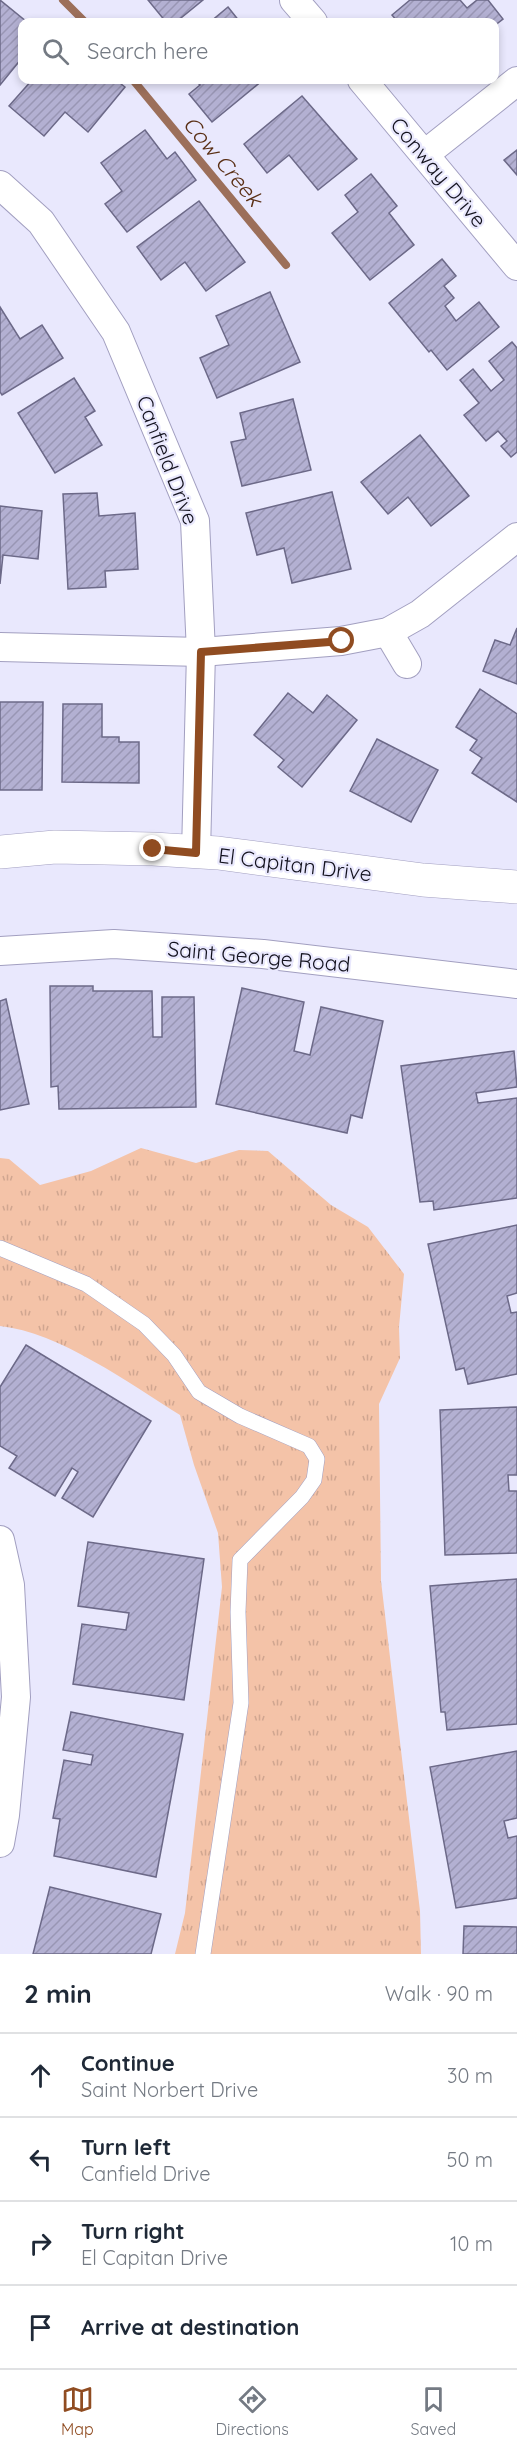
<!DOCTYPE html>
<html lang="en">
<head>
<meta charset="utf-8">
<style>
	:root { --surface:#fff; --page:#f2f2f3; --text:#1f2937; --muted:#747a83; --line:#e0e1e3; --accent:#904c21 }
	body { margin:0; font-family:Quicksand,sans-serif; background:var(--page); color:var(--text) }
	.stop { position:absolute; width:18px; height:18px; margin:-14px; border:4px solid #904c21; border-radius:50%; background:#fff }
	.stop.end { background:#904c21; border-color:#fff; box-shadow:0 2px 6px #0008 }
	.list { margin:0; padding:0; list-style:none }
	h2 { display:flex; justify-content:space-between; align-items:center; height:78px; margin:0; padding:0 24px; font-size:26px }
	h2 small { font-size:20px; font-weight:400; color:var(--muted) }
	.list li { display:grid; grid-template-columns:39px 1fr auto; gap:18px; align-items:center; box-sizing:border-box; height:84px; padding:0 24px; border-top:2px solid var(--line) }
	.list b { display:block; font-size:22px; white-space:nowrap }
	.list p { margin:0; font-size:20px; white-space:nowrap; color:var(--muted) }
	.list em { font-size:20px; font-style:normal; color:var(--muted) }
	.icon { flex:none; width:33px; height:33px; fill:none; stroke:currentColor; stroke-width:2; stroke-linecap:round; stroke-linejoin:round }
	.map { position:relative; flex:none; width:517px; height:1954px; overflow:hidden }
	.search { position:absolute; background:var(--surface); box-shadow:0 3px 9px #0003; left:18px; right:18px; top:18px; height:66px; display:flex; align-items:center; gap:15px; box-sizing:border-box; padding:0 21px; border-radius:12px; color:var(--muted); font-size:22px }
	.sheet { height:414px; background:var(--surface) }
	nav { display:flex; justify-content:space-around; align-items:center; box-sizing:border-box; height:84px; border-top:2px solid var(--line); background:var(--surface); font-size:16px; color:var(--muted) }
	nav a { display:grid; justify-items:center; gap:3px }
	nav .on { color:var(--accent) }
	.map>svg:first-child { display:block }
</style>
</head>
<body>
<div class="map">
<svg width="517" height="1954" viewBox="0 0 517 1954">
	<defs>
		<pattern id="grass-tufts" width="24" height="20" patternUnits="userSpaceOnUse" patternTransform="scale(1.5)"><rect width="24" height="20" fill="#f4c3a8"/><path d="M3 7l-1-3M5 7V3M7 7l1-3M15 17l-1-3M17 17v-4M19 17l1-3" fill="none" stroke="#d0a690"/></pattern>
		<pattern id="building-hatch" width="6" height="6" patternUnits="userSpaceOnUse" patternTransform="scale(1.5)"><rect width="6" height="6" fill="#b3b0d2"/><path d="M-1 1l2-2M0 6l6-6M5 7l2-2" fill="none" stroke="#9996b4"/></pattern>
	</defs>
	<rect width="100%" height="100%" fill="#e9e8fd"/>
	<path fill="url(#grass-tufts)" d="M141 1148 196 1163 239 1150 268 1151 331 1205 368 1227 404 1274 399 1327 400 1358 379 1404 381 1581 420 1911 421 1954H175L185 1913 222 1587 218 1533 194 1465 180 1415C130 1384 59 1332 0 1326V1158L9 1159 40 1185 91 1171Z"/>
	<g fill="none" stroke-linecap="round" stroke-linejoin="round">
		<g stroke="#9c6f5a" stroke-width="8">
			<path d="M63 0 85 22"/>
			<path d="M133 80 286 265"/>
		</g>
	</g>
	<g fill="url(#building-hatch)" stroke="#6c6988" stroke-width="1.5">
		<path d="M0 0 27 22H22V58L0 85Z"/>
		<path d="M148 0H203L176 22H166Z"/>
		<path d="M410 0H460L467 8 477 0H488L503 19 494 26V22H398L392 15Z"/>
		<path d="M228 7 240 22H210Z"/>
		<path d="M32 80H116L125 87 88 132 65 112 44 136 9 106Z"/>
		<path d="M195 80H263L212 122 189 94 200 85Z"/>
		<path d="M302 96 357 159 318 190 289 155 267 173 244 144Z"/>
		<path d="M145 130 167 159 175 152 196 180 127 232 105 204 122 191 101 163Z"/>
		<path d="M517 150V175L504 160Z"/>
		<path d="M371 174 397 206 389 213 414 245 370 280 332 233 358 212 345 195Z"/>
		<path d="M199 201 245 262 206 291 185 262 161 280 137 247Z"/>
		<path d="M442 259 456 276 444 286 454 298 445 306 456 321 479 302 499 327 447 370 431 350 429 352 389 303Z"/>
		<path d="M270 292 300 362 217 398 200 358 229 345 216 316Z"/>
		<path d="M0 307 20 339 42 325 63 358 2 395 0 392Z"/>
		<path d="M512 342 517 348V452L511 457 501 446 507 441 498 431 486 441 464 415 479 403 460 380 473 369 491 391 504 380 489 361Z"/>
		<path d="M74 378 95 411 85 417 102 445 55 473 18 413Z"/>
		<path d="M293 399 311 470 242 486 231 442 246 439 240 413Z"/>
		<path d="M420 435 469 496 431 526 408 497 388 514 361 482Z"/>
		<path d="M332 492 351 569 292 583 284 548 257 555 246 513Z"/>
		<path d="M97 493 99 516 135 513 138 569 105 571 106 587 68 589 63 494Z"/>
		<path d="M0 506 42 511 38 559 3 555 0 584Z"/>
		<path d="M517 628V684L483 671 495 640 510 645Z"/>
		<path d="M480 689 517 714V802L472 773 482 758 470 750 477 740 456 727Z"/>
		<path d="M288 693 313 713 327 695 357 720 302 787 278 767 284 760 254 735Z"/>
		<path d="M0 702H43L42 790H0Z"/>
		<path d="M63 704H102V737H119V742H139V783L62 782Z"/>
		<path d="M377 739 438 770 411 822 350 791Z"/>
		<path d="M50 986H93V991H152L153 1037H162V997H194L196 1107 59 1109 58 1086 51 1087Z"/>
		<path d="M242 988 304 1002 294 1051 310 1055 321 1007 383 1021 362 1118 351 1115 347 1133 216 1104Z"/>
		<path d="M6 999 29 1104 0 1110V1001Z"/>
		<path d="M514 1051 517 1087 476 1093 478 1103 517 1098V1198L434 1210 433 1201 420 1202 401 1066Z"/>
		<path d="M517 1225V1293L507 1296 511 1313 517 1312V1374L468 1384 464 1368 456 1370 428 1244Z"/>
		<path d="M26 1345 151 1421 93 1517 62 1498 78 1472 72 1468 55 1496 9 1468 17 1456 0 1446V1387Z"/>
		<path d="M517 1407V1475H508L509 1491H517V1553L445 1555 440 1410Z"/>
		<path d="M88 1542 204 1559 184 1700 73 1684 82 1624 126 1630 129 1613 78 1606Z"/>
		<path d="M517 1579V1724L447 1730 445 1712H441L430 1586Z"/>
		<path d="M71 1712 183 1734 156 1877 54 1856 60 1819 53 1818 64 1760 91 1765 93 1755 63 1750Z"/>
		<path d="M517 1751V1818L504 1821 508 1838 517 1836V1898L456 1908 430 1767Z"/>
		<path d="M50 1887 161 1914 151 1954H33Z"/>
		<path d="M464 1926 517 1927V1954H463Z"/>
	</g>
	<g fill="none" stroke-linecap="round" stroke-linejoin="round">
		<defs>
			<path id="service" d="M0 1248 86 1284 144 1324 174 1355 199 1392 240 1416 309 1446 317 1459 314 1480 302 1497 240 1560 238 1612 241 1703 203 1954"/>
			<g id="minor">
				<path d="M294 0 313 22"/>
				<path d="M362 80 517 266"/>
				<path d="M425 154 517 81"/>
				<path d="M0 185 41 222 116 332 195 521 201 652 196 853"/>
				<path d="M388 632 407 664"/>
				<path d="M0 647 201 652 341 641 388 632 420 614 517 537"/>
				<path d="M0 951 114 944 263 954 517 984"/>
				<path d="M0 1540 10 1585 16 1697 5 1815 0 1843"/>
			</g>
			<path id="tertiary" d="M0 852 55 847 153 849 218 853 423 880 517 887"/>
		</defs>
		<use href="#service" stroke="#a29fc0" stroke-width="16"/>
		<use href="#minor" stroke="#a29fc0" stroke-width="30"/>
		<use href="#tertiary" stroke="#a29fc0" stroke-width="34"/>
		<use href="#service" stroke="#fff" stroke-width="15"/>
		<use href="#minor" stroke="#fff" stroke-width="28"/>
		<use href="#tertiary" stroke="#fff" stroke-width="33"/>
	</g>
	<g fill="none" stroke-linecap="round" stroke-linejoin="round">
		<path stroke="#904c21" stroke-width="8" d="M153 849 196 853 201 652 342 641"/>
	</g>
	<g text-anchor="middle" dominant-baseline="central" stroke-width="4.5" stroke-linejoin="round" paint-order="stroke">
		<g font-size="21" fill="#13121e" stroke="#e9e8fd">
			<text transform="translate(439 172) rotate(50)">Conway Drive</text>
			<text transform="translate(168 460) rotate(69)">Canfield Drive</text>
			<text transform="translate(295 864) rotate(7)">El Capitan Drive</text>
			<text transform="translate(259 956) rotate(5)">Saint George Road</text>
		</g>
		<g font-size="22" font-style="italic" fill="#5a2f15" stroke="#e9e8fd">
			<text transform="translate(223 161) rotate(50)">Cow Creek</text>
		</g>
	</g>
</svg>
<div class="stop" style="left:342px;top:641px"></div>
<div class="stop end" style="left:153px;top:849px"></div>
<div class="search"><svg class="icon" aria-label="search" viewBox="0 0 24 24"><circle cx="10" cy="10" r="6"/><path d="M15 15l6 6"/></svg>Search here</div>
</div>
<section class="sheet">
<h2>2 min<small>Walk · 90 m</small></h2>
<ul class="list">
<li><svg class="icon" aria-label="ahead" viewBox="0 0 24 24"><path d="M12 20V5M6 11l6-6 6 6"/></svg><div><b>Continue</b><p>Saint Norbert Drive</p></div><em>30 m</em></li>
<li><svg class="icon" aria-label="left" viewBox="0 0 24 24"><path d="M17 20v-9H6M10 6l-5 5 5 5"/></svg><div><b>Turn left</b><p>Canfield Drive</p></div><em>50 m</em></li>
<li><svg class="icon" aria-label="right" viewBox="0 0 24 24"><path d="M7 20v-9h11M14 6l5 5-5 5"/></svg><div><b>Turn right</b><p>El Capitan Drive</p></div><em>10 m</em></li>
<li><svg class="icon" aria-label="arrive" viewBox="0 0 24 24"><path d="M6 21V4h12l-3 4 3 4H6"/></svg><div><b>Arrive at destination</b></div></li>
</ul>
</section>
<nav>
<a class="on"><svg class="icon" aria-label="map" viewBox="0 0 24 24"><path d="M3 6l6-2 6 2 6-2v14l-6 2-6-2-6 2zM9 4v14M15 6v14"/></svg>Map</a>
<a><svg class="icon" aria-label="directions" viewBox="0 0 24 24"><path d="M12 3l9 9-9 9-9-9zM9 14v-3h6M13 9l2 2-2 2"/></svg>Directions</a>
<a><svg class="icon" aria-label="saved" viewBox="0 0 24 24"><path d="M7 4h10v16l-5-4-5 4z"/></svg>Saved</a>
</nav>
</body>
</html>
